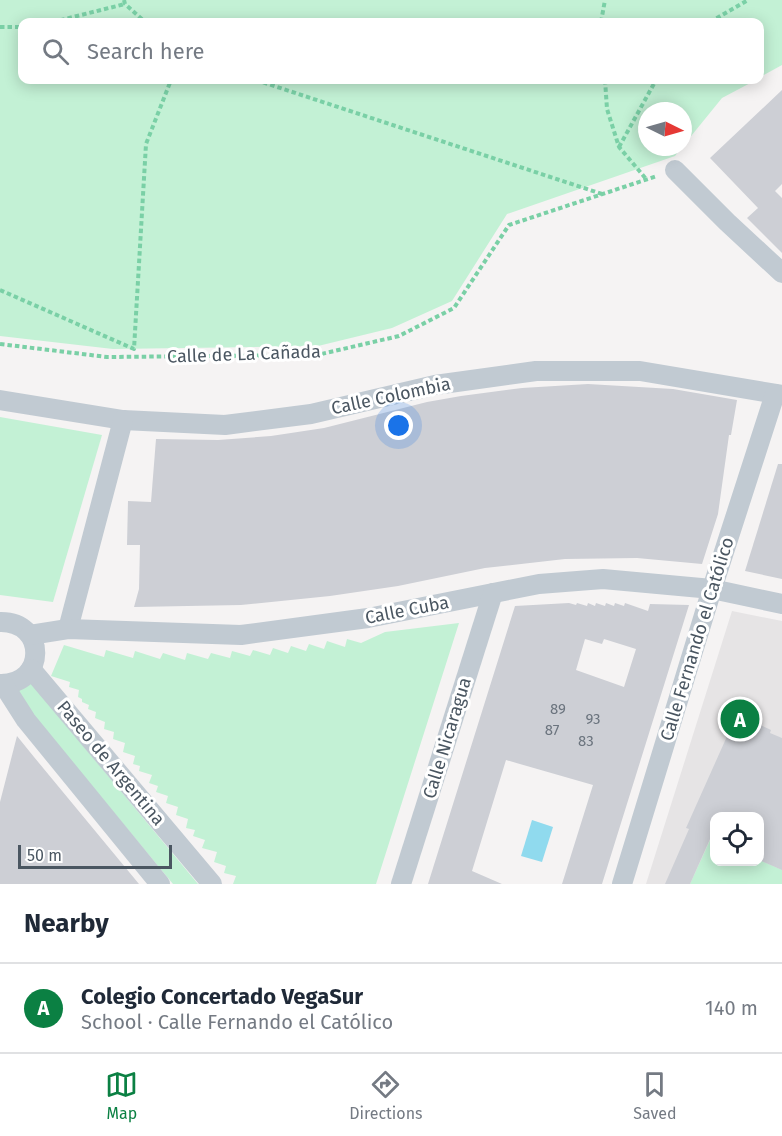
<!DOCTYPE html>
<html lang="en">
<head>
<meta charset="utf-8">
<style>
	:root { --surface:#fff; --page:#f6f6f7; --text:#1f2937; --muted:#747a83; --line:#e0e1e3; --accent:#0b8043 }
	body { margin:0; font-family:"Fira Sans",sans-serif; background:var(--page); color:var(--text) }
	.controls { position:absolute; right:18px; bottom:18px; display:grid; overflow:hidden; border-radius:12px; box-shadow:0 3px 15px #0003 }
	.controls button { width:54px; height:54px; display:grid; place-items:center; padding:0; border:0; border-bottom:2px solid var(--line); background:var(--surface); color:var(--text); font:30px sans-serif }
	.compass { position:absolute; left:638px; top:102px; width:54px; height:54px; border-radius:50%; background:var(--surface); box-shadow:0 3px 15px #0003; rotate:95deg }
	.scale { position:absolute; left:18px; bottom:15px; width:154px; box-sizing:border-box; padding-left:6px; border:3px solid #4a5661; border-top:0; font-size:16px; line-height:21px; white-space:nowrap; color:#4a5661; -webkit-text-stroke:4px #fff; paint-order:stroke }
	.you { position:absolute; left:399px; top:426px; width:21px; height:21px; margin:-15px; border:4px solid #fff; border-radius:50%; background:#1a73e8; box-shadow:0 0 0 9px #1a73e833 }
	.badge { display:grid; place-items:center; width:39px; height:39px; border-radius:50%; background:var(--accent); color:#fff; font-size:20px; font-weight:700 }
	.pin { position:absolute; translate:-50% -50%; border:3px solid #fff; box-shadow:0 2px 6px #0006 }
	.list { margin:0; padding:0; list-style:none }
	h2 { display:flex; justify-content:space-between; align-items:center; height:78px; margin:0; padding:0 24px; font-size:26px }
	h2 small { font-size:20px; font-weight:400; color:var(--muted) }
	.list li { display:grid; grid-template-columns:39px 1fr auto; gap:18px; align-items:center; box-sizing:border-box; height:90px; padding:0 24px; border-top:2px solid var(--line) }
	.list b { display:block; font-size:22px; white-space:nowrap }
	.list p { margin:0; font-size:20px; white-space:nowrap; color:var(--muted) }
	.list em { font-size:20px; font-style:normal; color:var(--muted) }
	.icon { flex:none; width:33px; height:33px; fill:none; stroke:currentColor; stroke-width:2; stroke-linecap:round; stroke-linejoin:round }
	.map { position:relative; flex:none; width:782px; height:884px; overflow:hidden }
	.search { position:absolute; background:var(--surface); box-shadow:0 3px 15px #0003; left:18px; right:18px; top:18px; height:66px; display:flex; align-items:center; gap:15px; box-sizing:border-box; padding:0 21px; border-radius:12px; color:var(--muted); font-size:22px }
	.sheet { height:168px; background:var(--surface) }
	nav { display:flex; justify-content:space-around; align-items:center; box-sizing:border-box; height:84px; border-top:2px solid var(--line); background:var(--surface); font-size:16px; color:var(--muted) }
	nav a { display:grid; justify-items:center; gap:3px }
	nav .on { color:var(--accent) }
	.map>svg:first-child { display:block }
</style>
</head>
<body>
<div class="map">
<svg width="782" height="884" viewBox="0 0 782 884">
	<rect width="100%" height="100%" fill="#f5f3f3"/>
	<path fill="#e6e4e5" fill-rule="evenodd" d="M732 611 782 621V884H646ZM714 816H760V862H714Z"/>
	<g fill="#c3f1d5">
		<path d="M0 0H782V65L760 77V22H22V80H756L722 98 683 146V111H647V147H682L675 156 507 214 452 301 392 328 318 346 113 349 0 336Z"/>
		<path d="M0 417 102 435 53 602 0 595Z"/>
		<path d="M459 623 376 884H233L236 876 224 873 226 866 214 862 217 852 202 848 205 840 193 836 195 830 186 828 188 819 176 815 178 807 166 803 168 796 156 792 158 786 149 783 152 775 139 771 140 766 133 764 135 756 123 752 125 743 113 739 114 732 104 729 105 722 95 718 96 712 88 709 89 705 82 702V699L78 697 79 690 69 687 70 682 51 676 64 645 104 657 106 650 133 658 135 651 160 659 163 653 185 660 187 653 208 659 211 653 230 658 232 651 250 656 253 650 270 655 273 648 288 653 291 646 306 651 309 644 324 649 327 641 345 647 347 639 361 643 385 632Z"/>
		<path d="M31 683 198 884H173L14 692Z"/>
		<path d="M711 838 714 840V862L760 860 782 870V884H690Z"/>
	</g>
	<path fill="#90daee" d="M532 820 553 827 542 862 521 856Z"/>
	<g fill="#cdcfd5" fill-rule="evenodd">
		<path d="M782 90V184L775 191 782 198V253L747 218 758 208 710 158Z"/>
		<path d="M588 384 673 389 737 400 731 435H729L718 514 702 564 637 558 565 559 485 568 398 586 330 596 241 605 134 607 139 589 140 545H127L128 501 151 502 156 439 218 440 271 436 324 428 427 402 461 396 522 388Z"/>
		<path d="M778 464H782V579L745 571Z"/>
		<path d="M569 603 576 605 577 603 587 606 588 603 595 606 596 603 605 606 606 603 614 606 615 603 624 606 625 603 648 611 650 604 689 605 602 884H562L593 785 506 760 472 871 502 884H428L515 606ZM585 639 602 644 604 639 636 649 624 687 576 670Z"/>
		<path d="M737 714 771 730 770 733 782 738V870L759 860V816H714V830L690 884H665L689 829 686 828Z"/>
		<path d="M17 736 34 757 139 884H0V802Z"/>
	</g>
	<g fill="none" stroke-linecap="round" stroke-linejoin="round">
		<g stroke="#7ad0a6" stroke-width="4" stroke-dasharray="4.5 3" stroke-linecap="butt">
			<path d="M124 0 125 4 145 22"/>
			<path d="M53 22 125 4"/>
			<path d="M601 22 605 0"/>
			<path d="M710 22 748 0"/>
			<path d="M0 27H22"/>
			<path d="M256 80 602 194"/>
			<path d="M605 80 607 109 619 147 647 180"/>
			<path d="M619 147 656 80"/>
			<path d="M0 290 134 349 146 144 171 80"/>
			<path d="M0 344 107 357 317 355 399 336 454 308 509 225 657 176"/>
		</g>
		<g stroke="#c1cad2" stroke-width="20">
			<path d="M675 170 727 222 782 273"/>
			<path d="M0 400 123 420 225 425 311 414 435 385 536 371H640L782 395"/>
			<path d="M0 622C47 621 47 685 0 684"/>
			<path d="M68 629 123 420"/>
			<path d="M30 635 68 629 241 635 368 618 539 584 603 579 712 589 782 604"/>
			<path d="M31 669 212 884"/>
			<path d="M3 684 26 720 160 884"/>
			<path d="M401 884 493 593"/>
			<path d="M622 884 712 589 775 394"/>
		</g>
	</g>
	<g text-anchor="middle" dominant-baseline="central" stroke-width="6" stroke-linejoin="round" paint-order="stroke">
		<g font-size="15" fill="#6b747e">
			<text x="558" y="709">89</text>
			<text x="593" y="719">93</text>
			<text x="552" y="730">87</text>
			<text x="586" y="741">83</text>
		</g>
		<g font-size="18" fill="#4a5661" stroke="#fff">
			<text transform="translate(244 354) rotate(-2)">Calle de La Cañada</text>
			<text transform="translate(391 396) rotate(-12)">Calle Colombia</text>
			<text transform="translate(407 610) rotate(-11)">Calle Cuba</text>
			<text transform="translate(697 639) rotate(-73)">Calle Fernando el Católico</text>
			<text transform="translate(447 738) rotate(-73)">Calle Nicaragua</text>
			<text transform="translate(111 763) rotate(50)">Paseo de Argentina</text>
		</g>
	</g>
</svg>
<div class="controls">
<button><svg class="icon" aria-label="locate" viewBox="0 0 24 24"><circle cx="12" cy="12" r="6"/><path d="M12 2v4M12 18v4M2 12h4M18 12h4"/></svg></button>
</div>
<svg class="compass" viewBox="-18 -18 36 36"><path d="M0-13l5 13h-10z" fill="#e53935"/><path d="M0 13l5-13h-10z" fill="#747a83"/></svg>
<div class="scale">50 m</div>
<div class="you"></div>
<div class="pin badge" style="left:740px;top:719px">A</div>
<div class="search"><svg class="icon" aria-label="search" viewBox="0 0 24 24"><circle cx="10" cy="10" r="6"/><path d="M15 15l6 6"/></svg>Search here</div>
</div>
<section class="sheet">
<h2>Nearby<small></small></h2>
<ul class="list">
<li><span class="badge">A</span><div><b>Colegio Concertado VegaSur</b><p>School · Calle Fernando el Católico</p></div><em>140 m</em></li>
</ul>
</section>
<nav>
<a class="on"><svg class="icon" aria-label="map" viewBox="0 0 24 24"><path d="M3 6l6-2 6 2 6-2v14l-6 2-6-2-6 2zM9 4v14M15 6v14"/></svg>Map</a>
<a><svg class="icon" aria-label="directions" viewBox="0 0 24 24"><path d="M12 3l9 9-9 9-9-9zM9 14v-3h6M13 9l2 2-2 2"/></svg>Directions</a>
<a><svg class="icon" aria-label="saved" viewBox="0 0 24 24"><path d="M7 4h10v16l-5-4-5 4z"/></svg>Saved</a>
</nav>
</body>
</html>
